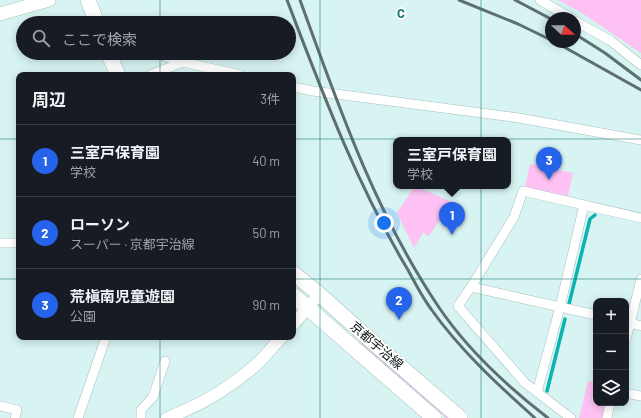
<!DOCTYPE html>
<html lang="ja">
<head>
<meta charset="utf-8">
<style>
	:root { --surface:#171b24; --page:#20242c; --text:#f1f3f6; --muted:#9ea1a6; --line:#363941; --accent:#2563eb }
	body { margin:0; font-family:Barlow,"Noto Sans JP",sans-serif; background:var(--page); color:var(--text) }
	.controls { position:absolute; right:12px; bottom:12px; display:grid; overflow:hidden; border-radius:8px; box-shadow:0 2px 10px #0003 }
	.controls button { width:36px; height:36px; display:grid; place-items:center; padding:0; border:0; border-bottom:1px solid var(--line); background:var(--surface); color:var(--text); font:20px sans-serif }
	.compass { position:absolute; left:545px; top:12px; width:36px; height:36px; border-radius:50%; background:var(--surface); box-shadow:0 2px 10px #0003; rotate:111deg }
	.you { position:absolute; left:384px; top:223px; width:14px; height:14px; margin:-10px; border:3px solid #fff; border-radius:50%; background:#1a73e8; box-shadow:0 0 0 6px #1a73e833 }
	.badge { display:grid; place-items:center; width:26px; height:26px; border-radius:50%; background:var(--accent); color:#fff; font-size:13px; font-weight:700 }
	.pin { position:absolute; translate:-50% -33px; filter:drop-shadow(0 1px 2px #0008) }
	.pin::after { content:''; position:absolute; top:21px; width:14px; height:12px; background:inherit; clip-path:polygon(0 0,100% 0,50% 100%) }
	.popup { position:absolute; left:393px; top:137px; width:118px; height:52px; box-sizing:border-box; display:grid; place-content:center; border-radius:8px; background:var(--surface); filter:drop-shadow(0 1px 3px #0005); font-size:13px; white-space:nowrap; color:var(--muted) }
	.popup b { font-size:15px; color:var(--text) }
	.popup::after { content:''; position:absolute; left:50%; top:100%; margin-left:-8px; border:8px solid transparent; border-top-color:var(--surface) }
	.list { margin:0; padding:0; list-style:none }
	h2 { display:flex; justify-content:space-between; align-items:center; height:52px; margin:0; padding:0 16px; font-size:17px }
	h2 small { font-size:13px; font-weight:400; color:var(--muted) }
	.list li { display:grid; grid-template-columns:26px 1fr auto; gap:12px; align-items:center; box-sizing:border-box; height:72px; padding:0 16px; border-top:1px solid var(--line) }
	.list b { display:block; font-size:15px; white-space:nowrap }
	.list p { margin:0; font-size:13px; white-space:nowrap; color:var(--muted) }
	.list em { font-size:13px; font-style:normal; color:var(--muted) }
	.icon { flex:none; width:22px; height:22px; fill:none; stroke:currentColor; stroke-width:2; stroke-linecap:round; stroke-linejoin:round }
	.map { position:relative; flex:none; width:641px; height:418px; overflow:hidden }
	.search { position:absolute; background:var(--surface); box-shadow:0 2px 10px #0003; left:16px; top:16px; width:280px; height:44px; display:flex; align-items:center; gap:10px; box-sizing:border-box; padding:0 14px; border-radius:22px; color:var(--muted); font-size:15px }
	.panel { position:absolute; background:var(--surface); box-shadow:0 2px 10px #0003; left:16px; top:72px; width:280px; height:268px; border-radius:8px }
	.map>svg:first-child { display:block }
</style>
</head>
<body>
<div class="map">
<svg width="641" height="418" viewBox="0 0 641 418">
	<defs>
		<pattern id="grass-tufts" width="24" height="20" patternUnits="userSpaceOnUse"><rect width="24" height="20" fill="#fdc2f3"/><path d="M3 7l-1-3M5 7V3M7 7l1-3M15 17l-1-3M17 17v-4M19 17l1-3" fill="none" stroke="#d8a6cf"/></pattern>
	</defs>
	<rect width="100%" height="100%" fill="#d7f4f3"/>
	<path fill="url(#grass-tufts)" d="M363 342 451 418H446L361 344Z"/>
	<g fill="#fdc2f3">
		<path d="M558 0H641V53L579 11Z"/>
		<path d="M530 164 573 173 568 196 525 187Z"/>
		<path d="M415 186 461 206 449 227 439 221 429 236 423 233 414 248 397 213Z"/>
		<path d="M588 381 596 383V403H607L603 418H579Z"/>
	</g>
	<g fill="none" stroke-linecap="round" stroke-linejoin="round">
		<g stroke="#0bb4b2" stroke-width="3.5">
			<path d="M569 304 590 219 595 215"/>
			<path d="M547 391 565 319"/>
		</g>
		<defs>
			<g id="minor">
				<path d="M540 0 571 18"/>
				<path d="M575 21 611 41 641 65"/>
				<path d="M155 53 183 62 240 75"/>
				<path d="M150 75 183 62"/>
				<path d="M293 87 313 91 519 118 641 140"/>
				<path d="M0 243H19"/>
				<path d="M471 287 596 315"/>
				<path d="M626 322 641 326"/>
				<path d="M626 339 641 279"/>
				<path d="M537 392 560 307 584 205"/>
				<path d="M626 393 641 396"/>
				<path d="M0 406 17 410 15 418"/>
				<path d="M78 418 106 337"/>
				<path d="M141 418V410L153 397 165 361"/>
				<path d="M571 418 525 383 458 306 471 287 514 217 523 191 641 218"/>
				<path d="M607 418 610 403"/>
			</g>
			<g id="tertiary">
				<path d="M293 325 319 294"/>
				<path d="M167 418C201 405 232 387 259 362 267 354 274 345 282 337"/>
			</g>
			<path id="secondary" d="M0 14 49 0"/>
			<g id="primary">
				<path d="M88 0 97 23"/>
				<path d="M108 53 118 75"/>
				<path d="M293 273 319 294 377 346 460 418"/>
				<path d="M293 295 434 418"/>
			</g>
		</defs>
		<use href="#minor" stroke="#a5c0bf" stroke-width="10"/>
		<use href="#tertiary" stroke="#a5c0bf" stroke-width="13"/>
		<use href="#secondary" stroke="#a5c0bf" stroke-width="14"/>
		<use href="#primary" stroke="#a5c0bf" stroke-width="16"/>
		<use href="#minor" stroke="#fff" stroke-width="9"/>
		<use href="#tertiary" stroke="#fff" stroke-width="12"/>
		<use href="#secondary" stroke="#fff" stroke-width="13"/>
		<use href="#primary" stroke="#fff" stroke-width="15"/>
		<g stroke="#5d6f6e" stroke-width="3">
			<path d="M287 0C322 92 357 185 408 270 415 283 422 297 431 309 460 350 498 385 535 418"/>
			<path d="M300 0C338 105 375 212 438 306 466 348 508 387 548 418"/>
			<path d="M459 0 518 24 551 40"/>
			<path d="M515 0 551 19"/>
			<path d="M575 34 605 53 641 80"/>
			<path d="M555 42 641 90"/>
		</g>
	</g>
	<path fill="none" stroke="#0f766e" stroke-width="1" stroke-opacity="0.55" d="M160 0V23M320 0V418M481 0V418M160 53V75M0 139H19M293 139H641M0 279H19M293 279H641M160 337V418"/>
	<g text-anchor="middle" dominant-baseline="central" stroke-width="3.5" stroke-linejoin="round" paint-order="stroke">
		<g font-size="13" fill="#091312" stroke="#fff">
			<text transform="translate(377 345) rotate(41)">京都宇治線</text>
		</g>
	</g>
	<g font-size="13" text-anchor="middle" font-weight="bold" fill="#0f766e" stroke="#fff" stroke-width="3.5" stroke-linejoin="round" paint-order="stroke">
		<text x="401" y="18">C</text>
	</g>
</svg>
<div class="controls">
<button>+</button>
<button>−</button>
<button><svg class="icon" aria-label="layers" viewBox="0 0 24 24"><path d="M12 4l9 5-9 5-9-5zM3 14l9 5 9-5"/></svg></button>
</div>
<svg class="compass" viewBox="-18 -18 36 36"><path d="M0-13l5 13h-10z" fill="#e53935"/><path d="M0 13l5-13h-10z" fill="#9ea1a6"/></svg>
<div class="you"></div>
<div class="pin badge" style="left:452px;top:235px">1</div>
<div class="popup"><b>三室戸保育園</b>学校</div>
<div class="pin badge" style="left:399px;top:320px">2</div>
<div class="pin badge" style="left:549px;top:180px">3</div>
<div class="search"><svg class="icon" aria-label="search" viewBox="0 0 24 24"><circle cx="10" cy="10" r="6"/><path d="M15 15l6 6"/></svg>ここで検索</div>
<section class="panel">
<h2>周辺<small>3件</small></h2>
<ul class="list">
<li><span class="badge">1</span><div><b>三室戸保育園</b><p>学校</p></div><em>40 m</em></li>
<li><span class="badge">2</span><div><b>ローソン</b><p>スーパー · 京都宇治線</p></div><em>50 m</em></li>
<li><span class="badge">3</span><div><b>荒槇南児童遊園</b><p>公園</p></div><em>90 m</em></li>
</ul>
</section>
</div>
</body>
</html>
